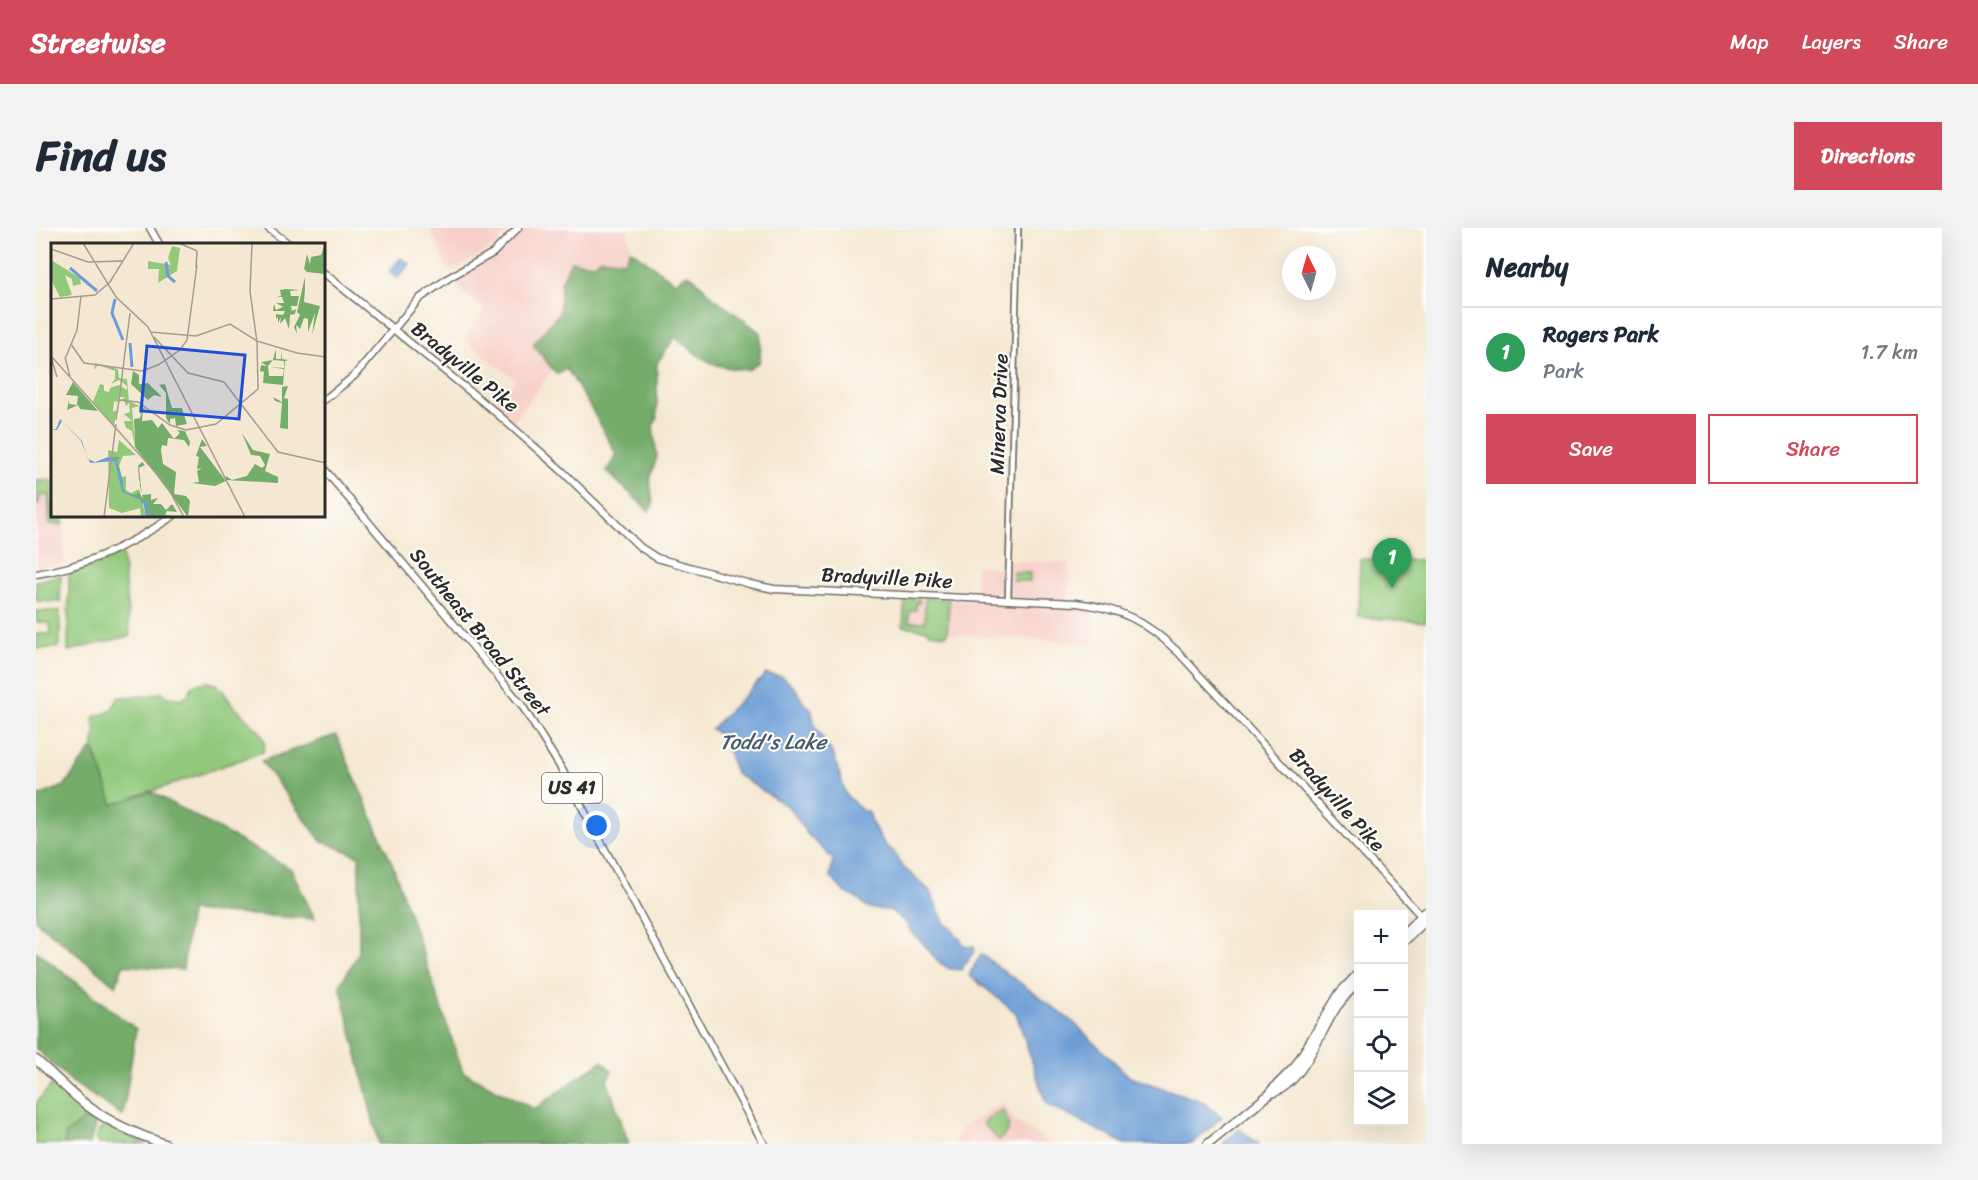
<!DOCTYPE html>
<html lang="en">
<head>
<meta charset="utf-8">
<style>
	:root { --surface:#fff; --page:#f2f2f3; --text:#1f2937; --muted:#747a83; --line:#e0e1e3; --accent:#d1495b }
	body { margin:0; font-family:Sriracha,sans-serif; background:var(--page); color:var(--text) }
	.controls { position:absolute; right:18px; bottom:18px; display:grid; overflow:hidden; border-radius:0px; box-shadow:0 6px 24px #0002 }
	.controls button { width:54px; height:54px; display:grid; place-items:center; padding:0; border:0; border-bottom:2px solid var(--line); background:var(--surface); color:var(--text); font:30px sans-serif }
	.compass { position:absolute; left:1246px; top:18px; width:54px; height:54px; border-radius:50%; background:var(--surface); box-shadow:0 6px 24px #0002; rotate:355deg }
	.you { position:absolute; left:561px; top:598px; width:21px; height:21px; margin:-15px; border:4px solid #fff; border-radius:50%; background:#1a73e8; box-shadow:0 0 0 9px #1a73e833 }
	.badge { display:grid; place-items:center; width:39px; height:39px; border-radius:50%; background:var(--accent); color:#fff; font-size:20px; font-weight:700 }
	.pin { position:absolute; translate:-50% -50px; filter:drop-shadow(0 2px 3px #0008) }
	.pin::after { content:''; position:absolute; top:32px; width:21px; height:18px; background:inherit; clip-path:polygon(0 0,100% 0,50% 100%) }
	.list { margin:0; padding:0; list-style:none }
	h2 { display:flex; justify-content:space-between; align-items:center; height:78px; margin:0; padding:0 24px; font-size:26px }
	h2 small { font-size:20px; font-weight:400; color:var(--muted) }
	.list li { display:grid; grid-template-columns:39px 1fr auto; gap:18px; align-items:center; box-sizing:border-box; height:90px; padding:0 24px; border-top:2px solid var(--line) }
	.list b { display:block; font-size:22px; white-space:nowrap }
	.list p { margin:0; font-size:20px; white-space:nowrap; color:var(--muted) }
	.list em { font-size:20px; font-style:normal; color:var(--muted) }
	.actions { display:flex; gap:12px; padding:18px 24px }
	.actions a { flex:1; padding:14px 0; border:2px solid var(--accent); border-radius:0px; text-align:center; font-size:21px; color:var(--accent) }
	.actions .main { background:var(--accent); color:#fff }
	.icon { flex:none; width:33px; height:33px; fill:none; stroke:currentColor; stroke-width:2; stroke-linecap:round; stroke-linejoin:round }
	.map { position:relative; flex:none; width:1390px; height:916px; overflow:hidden; border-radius:0px }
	header { display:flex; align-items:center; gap:36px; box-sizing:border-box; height:84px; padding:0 30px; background:var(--accent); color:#fff }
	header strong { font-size:28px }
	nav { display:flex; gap:33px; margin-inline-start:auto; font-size:21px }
	.intro { display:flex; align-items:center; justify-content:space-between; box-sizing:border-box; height:144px; padding:0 36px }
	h1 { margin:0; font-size:42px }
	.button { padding:15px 27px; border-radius:0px; background:var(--accent); color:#fff; font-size:21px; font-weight:700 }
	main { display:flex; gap:36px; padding:0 36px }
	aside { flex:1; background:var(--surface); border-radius:0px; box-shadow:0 6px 24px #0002 }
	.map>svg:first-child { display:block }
</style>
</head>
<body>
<header>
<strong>Streetwise</strong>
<nav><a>Map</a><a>Layers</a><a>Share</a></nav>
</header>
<div class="intro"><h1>Find us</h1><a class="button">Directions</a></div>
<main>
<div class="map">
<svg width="1390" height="916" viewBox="0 0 1390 916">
	<rect width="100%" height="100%" fill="#fdfcf7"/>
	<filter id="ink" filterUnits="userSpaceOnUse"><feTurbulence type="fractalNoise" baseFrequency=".0167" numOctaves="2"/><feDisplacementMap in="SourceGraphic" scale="12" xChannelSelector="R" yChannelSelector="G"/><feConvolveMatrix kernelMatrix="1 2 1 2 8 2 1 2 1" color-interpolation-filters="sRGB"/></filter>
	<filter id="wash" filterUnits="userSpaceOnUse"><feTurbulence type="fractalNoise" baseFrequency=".008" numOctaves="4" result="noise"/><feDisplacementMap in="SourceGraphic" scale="24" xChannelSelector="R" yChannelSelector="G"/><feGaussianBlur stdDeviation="1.35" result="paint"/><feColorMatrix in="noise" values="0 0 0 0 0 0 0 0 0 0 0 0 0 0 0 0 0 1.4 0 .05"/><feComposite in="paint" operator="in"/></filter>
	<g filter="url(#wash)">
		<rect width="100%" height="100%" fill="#f5e8d2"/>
		<g fill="#f7d0c9">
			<path d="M393 0H475L456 21 417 42 411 39Z"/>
			<path d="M488 0H591L595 22 588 34 565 30 558 36 525 55 524 84 497 116 517 141 477 194 457 178 480 152 428 112 448 81 425 63 418 53 455 32 475 17Z"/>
			<path d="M0 250H16V288H28V335L0 341Z"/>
			<path d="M971 333 1034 335 1033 368H1029V371L1056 374 1057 415 926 407 867 398 869 370 938 373 940 338 970 340Z"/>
			<path d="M967 874 980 894 1017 916H918L926 899Z"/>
		</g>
		<g fill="#91c87a" stroke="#5e7a52" stroke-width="1.5">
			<path d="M0 252H16V288H27V296H13V268L4 267 3 276H0Z"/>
			<path d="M86 324 94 408 32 423 33 346 62 336Z"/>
			<path d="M1324 331 1390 332V394L1322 389Z"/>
			<path d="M977 344 994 345V353H977Z"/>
			<path d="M25 347 24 374 0 373V353Z"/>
			<path d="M869 370H883L884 375H880V382H876L873 385V394H889V370L913 372 911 407 893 405 892 402 867 398Z"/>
			<path d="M0 383H24V416L20 420 0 421V406H15L14 395 0 394Z"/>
			<path d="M172 454 181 457 187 463 195 475 225 505 229 514 227 524 77 577 57 519 60 502 57 493 58 489 75 483 83 469 112 468 126 464 132 469 145 471 152 467 157 457Z"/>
			<path d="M16 856 58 888 60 894 47 892 30 906 28 916H0V875Z"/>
			<path d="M965 882C976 893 975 903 963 912L948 897V894Z"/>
			<path d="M72 898 75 899 111 916H61L60 912 64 901Z"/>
		</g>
		<g fill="#74ac6a" stroke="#506c4a" stroke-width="1.5">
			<path d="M595 22 639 54 651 46 656 48 677 69 725 105 724 133 712 142C675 140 666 131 639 109L621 135V191L617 198 621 228 614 251 617 277 613 283 570 243 581 228 556 182 531 141 520 146 497 116 524 84 525 55 535 33 558 36 565 30 588 33Z"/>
			<path d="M300 507 356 635 427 844 498 881 566 833 576 843 571 852 593 916H343L304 757 323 724V628L285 613 225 533Z"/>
			<path d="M57 519 77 577 114 563 255 641 279 691 154 683 147 742 87 737 80 758 0 693V569L28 558Z"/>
			<path d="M0 723 100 801 87 888 36 854 0 821Z"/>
			<path d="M47 892 60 894 54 916H28L30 906Z"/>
		</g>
		<g fill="#6c9dd6" stroke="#4c6480" stroke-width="1.5">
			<path d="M365 30 374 36 362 50 353 44Z"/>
			<path d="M730 446 747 449 760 461 767 474 775 481 779 498 798 528 810 567 827 583H832L835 589 834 592 849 617 857 623 866 638 893 662 909 696 916 700 928 717 932 719 938 718 939 722 925 742 914 741 901 733 887 715 875 704 870 695 854 682 837 681 829 678 824 672 808 664 794 648 797 631 771 606 759 587 751 578 700 546C692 530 693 511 675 501Z"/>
			<path d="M945 726 1036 793 1094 849 1165 873 1186 889 1156 916H1089L1010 876 980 785 933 747Z"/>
			<path d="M1203 901 1223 916H1187Z"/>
		</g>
	</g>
	<g filter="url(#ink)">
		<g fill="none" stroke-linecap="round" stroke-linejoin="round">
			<defs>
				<path id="minor" d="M972 372 982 0"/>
				<g id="major">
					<path d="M114 0 123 16"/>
					<path d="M232 0 253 16"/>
					<path d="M288 45 458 183 525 242 604 319 621 330 714 356 738 361 1040 375C1084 380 1110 393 1142 424L1387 690"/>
					<path d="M288 172 318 148 383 71 414 49 457 25 482 0"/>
					<path d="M288 241 485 476 525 540 728 916"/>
					<path d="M0 346C50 339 96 316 137 288"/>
				</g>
				<g id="highway">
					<path d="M1368 705 1390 684"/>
					<path d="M1368 713 1390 692"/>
					<path d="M0 832C18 847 34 865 53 879 76 896 102 907 129 916"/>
					<path d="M1236 862 1259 839 1304 765 1322 746"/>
					<path d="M1172 916 1235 865C1266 857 1284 803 1301 778 1307 770 1315 761 1322 754"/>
				</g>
			</defs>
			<use href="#minor" stroke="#726d65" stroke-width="8"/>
			<use href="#major" stroke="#726d65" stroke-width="9"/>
			<use href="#highway" stroke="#726d65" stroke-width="11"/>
			<use href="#minor" stroke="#fff" stroke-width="4.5"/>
			<use href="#major" stroke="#fff" stroke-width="6"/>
			<use href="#highway" stroke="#fff" stroke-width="8"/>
		</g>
	</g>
	<g text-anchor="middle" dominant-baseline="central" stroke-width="4.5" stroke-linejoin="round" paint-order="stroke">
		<rect fill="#fdfcf7" stroke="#6a6a68" stroke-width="1.5" x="506" y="545" width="60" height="30" rx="4.5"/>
		<g font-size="18" font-weight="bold" fill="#2b2b2b">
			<text x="536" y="560">US 41</text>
		</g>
		<g font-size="20" fill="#2b2b2b" stroke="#fdfcf7">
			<text transform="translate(429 139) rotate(39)">Bradyville Pike</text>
			<text transform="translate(963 186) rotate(-88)">Minerva Drive</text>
			<text transform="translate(851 350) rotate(3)">Bradyville Pike</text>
			<text transform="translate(444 404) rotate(51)">Southeast Broad Street</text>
			<text transform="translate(1301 572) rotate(48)">Bradyville Pike</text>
		</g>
		<g font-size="21" font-style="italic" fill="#45596f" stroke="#fdfcf7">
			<text x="737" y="514">Todd's Lake</text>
		</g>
	</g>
	<g transform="translate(15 15)">
		<rect width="274" height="274" fill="#f5e8d2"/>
		<path d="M121 3 129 5 126 28 107 40 108 26H97V18L120 22 117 15ZM0 17 29 35 30 41 22 43 21 36 14 32 21 52 9 54 0 37ZM44 120 67 126 68 135 76 136 78 158 95 166 89 172 88 163 81 165 84 204 81 188 75 185 73 178H81L73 171 79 169 78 160 75 163 73 157 68 159 74 154H68L67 159 59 157 63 158 62 169 66 167 63 183 42 159 49 141 53 142V148L58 149 59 145 68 142 76 147V143L68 137 60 141 64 136V128L47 122 43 127ZM68 197 85 212 72 213 68 223 71 234 75 233V247L80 250 88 246 95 274H90L89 265 71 270 58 265 57 207 66 209Z" fill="#91c87a"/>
		<path d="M274 0V31L256 29 253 26 256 11 259 21 260 14 270 12ZM254 34V46L261 53 254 46 253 59 269 63 261 92 264 70 257 89V76L253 75 249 86 245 82 246 91 243 84 249 72 246 69ZM235 46 249 47 239 48 240 53H248L246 63H240L241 68 245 66 244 71 239 72 238 86 234 75 229 81 230 74 227 80V74L225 76V71L232 72 234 68H222L223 61 225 67 232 64 225 60H233L231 54H226L230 53 229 47ZM225 106V116H230L231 108V116L237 117 234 118 232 142 212 140 213 129 209 128 210 122 216 123 210 119 222 117ZM222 117 233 118V125L219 124 233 126 232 133H218L217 123ZM82 128 88 132V141L97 140 111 154 103 152 97 157 80 141ZM22 139 47 168 29 166 27 162 16 167 18 156V161L26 162 27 153 15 152ZM114 141 121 165H131L136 181 125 183 124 175 119 176V181L115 175V150L108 142ZM237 143 233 155 237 156V186L229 185 231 160 224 158 222 154 231 159V144ZM92 167 91 178 101 177 107 185 111 180 123 196 129 190 126 187 134 188 139 199 138 204 133 197 117 195 116 203 111 202 110 207 112 221 125 229 123 251 135 253 139 258 137 274 84 204 83 176 89 175ZM191 190 202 207 219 211 214 228 227 234V240L175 237V233L181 237 196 233 204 221 211 225 214 222 209 213 200 212ZM151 196 156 203 149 204 175 238 164 243 141 240 148 239 146 228 151 225 146 226 148 214 145 213ZM61 214H69L66 217 72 239V244L74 249 83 252 88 249 92 256 89 243V239L88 237 87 223 91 219 94 222 88 225 91 252 100 251V257L107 255 102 261H110L115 267 121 261 126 269 116 268 114 272 130 274H95L92 258 72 248 66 219Z" fill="#74ac6a" fill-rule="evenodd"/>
		<path d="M9 176 31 198 37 216 44 219 57 214 65 216 72 239V248L94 258V259L71 249 64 218 39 220 30 198 11 178 6 187H0L5 186Z" fill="#6c9dd6"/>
		<path fill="none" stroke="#6c9dd6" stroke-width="3" d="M115 19 117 33 124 39M19 25 46 48M64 56 61 70 72 97M79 100 81 124M90 258 95 260 97 274"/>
		<path fill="none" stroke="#a49c8f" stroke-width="1.5" d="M32 0 65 54 97 84 194 274M128 0 146 8 145 25M201 0 199 48 206 99M0 6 37 19 71 18M0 56 44 52 59 39 83 0M99 89 145 93 179 81 206 98M103 94 137 130 173 139 227 209 275 220M20 101 33 120 91 128 107 122 129 107 136 97 146 22M0 113 114 240 133 274M0 114 6 134M14 114 19 134M14 116 26 87 30 53M68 157 79 70M65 177 68 157 87 159 119 182 135 187 165 181 207 146 206 98 246 110 275 114M53 274 65 181"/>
		<path fill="#1d4ed8" fill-opacity="0.15" stroke="#1d4ed8" stroke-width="3" d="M96 103 194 112 188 176 90 168Z"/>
		<rect width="274" height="274" fill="none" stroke="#2b2b2b" stroke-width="3"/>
	</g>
</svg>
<div class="controls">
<button>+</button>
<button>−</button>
<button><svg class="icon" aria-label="locate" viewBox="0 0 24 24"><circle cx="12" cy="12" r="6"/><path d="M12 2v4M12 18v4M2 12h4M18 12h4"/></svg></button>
<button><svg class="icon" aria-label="layers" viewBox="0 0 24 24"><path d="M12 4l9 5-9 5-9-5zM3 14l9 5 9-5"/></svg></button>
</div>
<svg class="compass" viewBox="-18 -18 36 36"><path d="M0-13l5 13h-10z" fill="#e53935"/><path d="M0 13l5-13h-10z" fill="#747a83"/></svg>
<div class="you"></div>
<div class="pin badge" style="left:1356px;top:360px;background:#2e9e5b">1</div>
</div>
<aside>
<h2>Nearby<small></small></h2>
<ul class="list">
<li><span class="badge" style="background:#2e9e5b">1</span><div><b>Rogers Park</b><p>Park</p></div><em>1.7 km</em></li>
</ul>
<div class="actions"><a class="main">Save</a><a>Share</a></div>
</aside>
</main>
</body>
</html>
